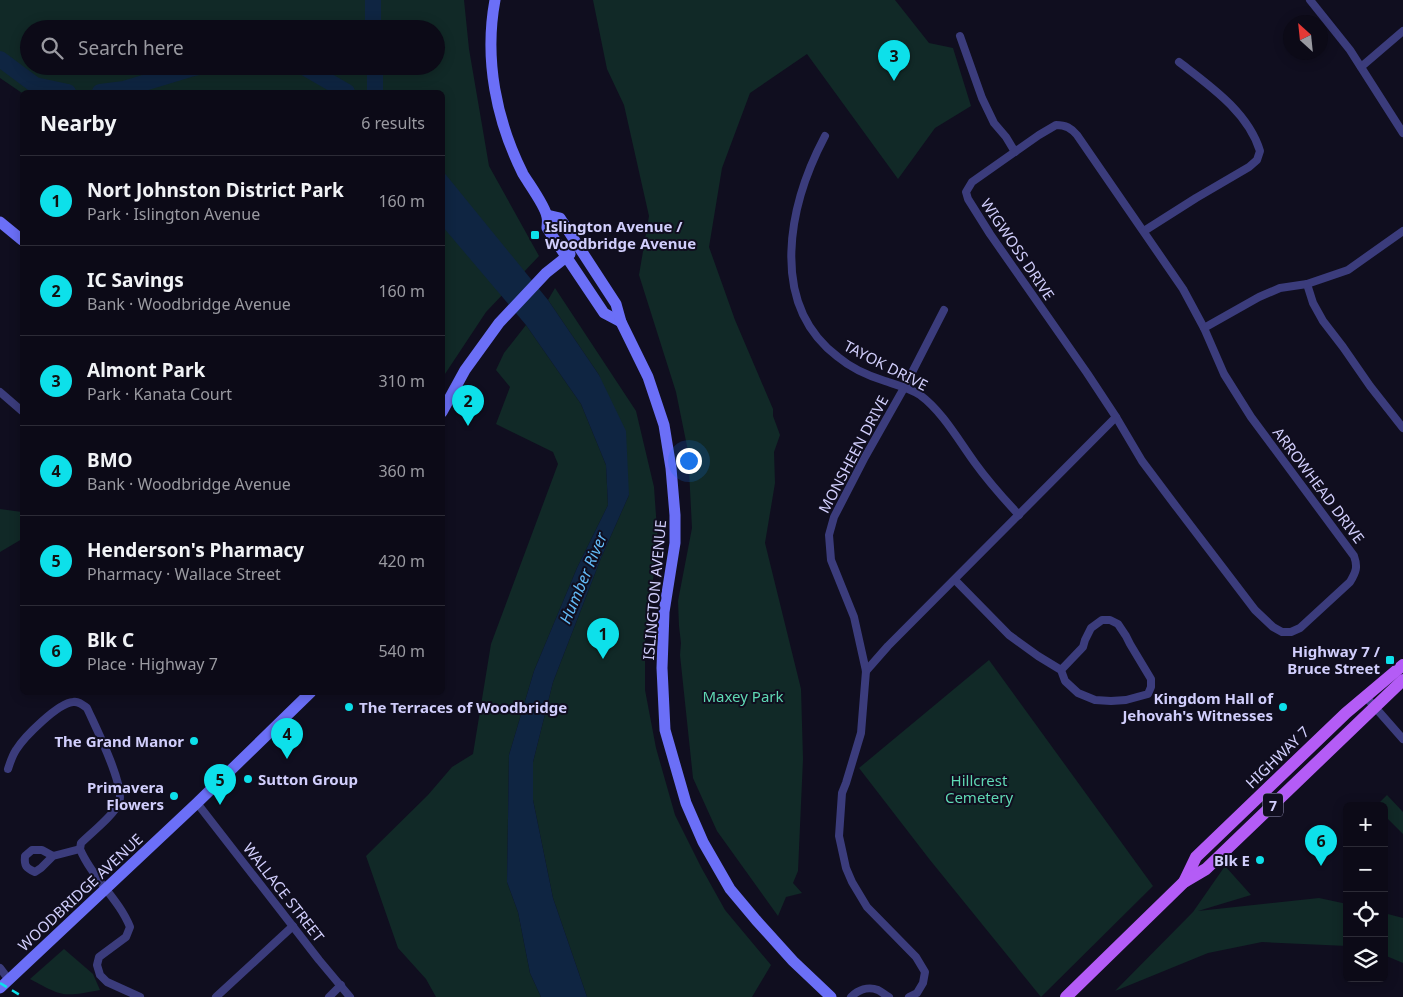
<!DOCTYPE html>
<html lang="en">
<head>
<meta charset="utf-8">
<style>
	:root { --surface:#0c0a17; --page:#151320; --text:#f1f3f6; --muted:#9a9aa1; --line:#2c2b36; --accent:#0de0ea }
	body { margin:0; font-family:"Noto Sans",sans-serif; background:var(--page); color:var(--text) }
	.controls { position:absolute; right:15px; bottom:15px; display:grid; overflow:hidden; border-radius:8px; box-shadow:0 2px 12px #0003 }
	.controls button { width:45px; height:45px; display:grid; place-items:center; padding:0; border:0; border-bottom:1px solid var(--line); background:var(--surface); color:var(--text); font:25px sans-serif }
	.compass { position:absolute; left:1283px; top:15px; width:45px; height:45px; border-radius:50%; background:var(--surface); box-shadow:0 2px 12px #0003; rotate:333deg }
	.you { position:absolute; left:688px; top:460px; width:18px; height:18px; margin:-12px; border:4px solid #fff; border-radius:50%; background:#1a73e8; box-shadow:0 0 0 8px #1a73e833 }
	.badge { display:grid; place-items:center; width:32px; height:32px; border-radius:50%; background:var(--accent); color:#111; font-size:16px; font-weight:700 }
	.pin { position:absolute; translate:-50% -41px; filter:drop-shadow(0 1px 2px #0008) }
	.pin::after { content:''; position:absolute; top:26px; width:18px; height:15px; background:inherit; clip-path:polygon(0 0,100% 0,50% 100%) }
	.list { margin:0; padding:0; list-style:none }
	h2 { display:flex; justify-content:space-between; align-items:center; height:65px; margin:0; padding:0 20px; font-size:21px }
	h2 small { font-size:16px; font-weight:400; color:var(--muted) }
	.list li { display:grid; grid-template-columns:32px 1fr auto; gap:15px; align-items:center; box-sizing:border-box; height:90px; padding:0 20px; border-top:1px solid var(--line) }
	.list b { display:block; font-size:19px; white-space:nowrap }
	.list p { margin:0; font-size:16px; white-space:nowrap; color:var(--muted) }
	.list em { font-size:16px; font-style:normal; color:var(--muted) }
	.icon { flex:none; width:28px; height:28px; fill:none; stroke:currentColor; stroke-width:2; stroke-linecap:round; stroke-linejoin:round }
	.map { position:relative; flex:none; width:1403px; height:997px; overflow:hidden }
	.search { position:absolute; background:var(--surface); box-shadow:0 2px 12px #0003; left:20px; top:20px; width:425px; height:55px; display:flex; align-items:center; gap:12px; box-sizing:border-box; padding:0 18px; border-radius:28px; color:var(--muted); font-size:19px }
	.panel { position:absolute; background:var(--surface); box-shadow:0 2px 12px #0003; left:20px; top:90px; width:425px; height:605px; border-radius:8px }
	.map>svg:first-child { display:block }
</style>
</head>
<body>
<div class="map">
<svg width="1403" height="997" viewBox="0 0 1403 997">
	<rect width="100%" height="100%" fill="#100e1f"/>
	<g fill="#112927" fill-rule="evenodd">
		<path d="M0 0H464L469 49 489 166 539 256 486 312 443 377 442 92 22 93 0 78ZM29 29H436V66H29Z"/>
		<path d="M593 0H895L929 43 953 48 971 106 935 128 898 179 807 54 750 93 722 168 709 247 735 320 773 409V416L780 435 774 452 775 483 765 543 801 689 803 759 798 871 793 883 802 893 786 897 778 916 717 831 693 778 680 655 681 643 679 626 678 601 692 528 688 451 676 392 639 275 649 216 624 105 607 69Z"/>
		<path d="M555 288 636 411 654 487 658 544 645 636V690L656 748 675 815 701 867 725 910 771 965 752 997H587L553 898 533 800V762L553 682 601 558 629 495 599 375 548 300Z"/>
		<path d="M526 325 581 404 606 465 608 505 577 568 534 671 509 755 507 882 518 912 530 973 541 997H436L426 979 398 948 366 856 428 795 452 767 473 754 491 644 558 464 553 452 496 424 510 387 496 370 504 353Z"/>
		<path d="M0 509 22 512V539L0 552Z"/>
		<path d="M989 660 1153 886 1041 997 930 860 859 768Z"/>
		<path d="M1387 795 1403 812V834L1384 815V806H1376Z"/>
		<path d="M1225 866 1251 895 1198 911 1319 898 1347 904V946L1262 942 1208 953 1115 991 1193 912Z"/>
		<path d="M1384 913 1403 918V963L1384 955Z"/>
		<path d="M64 949 93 974 100 990C63 997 63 997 30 979Z"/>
	</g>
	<path fill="#0f2542" d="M442 170 548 300 599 375 626 431 629 495 601 558 553 682 533 762V800L553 898 587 997H541L530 973 518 912 507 882 509 755 534 671 577 568 608 505 606 465 581 404 526 325 443 227Z"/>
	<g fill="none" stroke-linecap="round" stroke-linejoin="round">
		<g stroke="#0f2542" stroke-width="16">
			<path d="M373 0V29"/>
			<path d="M0 59 35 85 68 92"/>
			<path d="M302 66 347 92"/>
			<path d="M375 66V92"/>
			<path d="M100 92 124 89 190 69 203 66"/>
		</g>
		<g stroke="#3b3c7c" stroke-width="8">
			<path d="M1310 0 1350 50 1403 133"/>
			<path d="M960 36 982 98 994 123 1006 137 1015 152"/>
			<path d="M1361 67 1403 31"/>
			<path d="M1056 125C1066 125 1071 128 1077 135L1183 289 1204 328 1224 374 1251 417 1354 556C1358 567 1356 572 1350 582L1300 628 1291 632H1282L1273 627 1255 610 1175 505 1142 461 1116 417 1087 373 990 234 968 199 966 192 972 182 1039 135Z"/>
			<path d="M825 136C789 204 767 303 838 357 851 368 869 376 885 381 896 385 910 388 920 395 942 411 959 441 975 463 988 481 1003 498 1019 515"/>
			<path d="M1144 231 1196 198 1249 167 1257 160 1260 151C1248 112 1210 86 1179 62"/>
			<path d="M1307 284 1313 303 1323 321 1343 347 1370 386 1403 428"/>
			<path d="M1204 328 1259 297 1280 288 1307 284 1348 270 1403 231"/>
			<path d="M0 392 22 411"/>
			<path d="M955 580 1009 635 1038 656 1061 670 1065 681 1078 693 1095 700 1111 701 1126 700 1148 694 1151 687V679L1130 644 1126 636 1118 624 1110 620H1102L1091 628 1085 640 1083 647 1061 670"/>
			<path d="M866 671 888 646 1116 417"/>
			<path d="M1366 697 1403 739"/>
			<path d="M8 769C10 763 12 756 16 750 24 737 58 703 73 702 79 701 83 705 87 708 95 726 126 787 119 803 115 814 90 834 81 843L80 849C92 878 119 899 130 927L126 937 99 957 97 965 100 975 107 982 140 997"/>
			<path d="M197 803 319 960 350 997"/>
			<path d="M53 856 41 868 35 872C26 868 24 866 25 856L32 850H42L53 856 80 849"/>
			<path d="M0 968 9 980"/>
			<path d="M216 997 293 926"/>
			<path d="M329 997 341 985"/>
			<path d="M851 997C858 990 868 986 878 990 882 992 885 995 889 997"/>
			<path d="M909 997 917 993 923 983 925 972 916 957 867 907 852 882 846 868 839 836 842 793 846 783 861 733 866 671 854 617 831 560 829 535 834 517 865 457 904 388 944 310"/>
		</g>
		<g stroke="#6b6ff7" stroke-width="11">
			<path d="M495 0C484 59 496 120 523 174 529 184 546 207 547 217 548 221 547 225 547 228L604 313 621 322"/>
			<path d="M547 215 560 218 616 304 621 322 648 377 664 425 671 468 675 515V543L664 612 662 668 665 730 686 803 703 842 730 889 756 920 793 961 831 997"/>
			<path d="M0 222 22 240"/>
			<path d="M442 412 465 370 499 323 546 273 570 254"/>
			<path d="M0 988 197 803 311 692"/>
		</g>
		<g stroke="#b45cf6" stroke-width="12">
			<path d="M1184 882 1196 857 1346 713 1403 665"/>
			<path d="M1066 997 1184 882 1206 869 1403 680"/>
		</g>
		<path stroke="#0de0ea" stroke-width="2.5" stroke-dasharray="8 6" stroke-linecap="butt" d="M0 983 23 997"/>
	</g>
	<g fill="#0de0ea" stroke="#100e1f" stroke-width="2">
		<rect x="530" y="230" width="10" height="10" rx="2.5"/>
		<rect x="1385" y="655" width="10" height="10" rx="2.5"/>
		<circle cx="349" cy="707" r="5"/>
		<circle cx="1283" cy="707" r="5"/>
		<circle cx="194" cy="741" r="5"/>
		<circle cx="248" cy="779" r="5"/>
		<circle cx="174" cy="796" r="5"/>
		<circle cx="1260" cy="860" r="5"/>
	</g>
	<g text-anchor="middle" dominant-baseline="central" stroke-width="4" stroke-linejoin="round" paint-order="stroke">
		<rect fill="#100e1f" stroke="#9794ba" stroke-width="1" x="1263" y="793.5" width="20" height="23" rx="4"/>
		<g font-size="14" font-weight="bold" fill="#d1cefc">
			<text x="1273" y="805">7</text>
		</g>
		<g font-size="15" font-weight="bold" fill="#d1cefc" stroke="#100e1f" text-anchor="end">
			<text x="545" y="226" text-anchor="start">Islington Avenue /<tspan x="545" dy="17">Woodbridge Avenue</tspan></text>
			<text x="1380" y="651">Highway 7 /<tspan x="1380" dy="17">Bruce Street</tspan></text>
			<text x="1273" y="698">Kingdom Hall of<tspan x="1273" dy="17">Jehovah's Witnesses</tspan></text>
			<text x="359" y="707" text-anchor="start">The Terraces of Woodbridge</text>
			<text x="184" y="741">The Grand Manor</text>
			<text x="258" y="779" text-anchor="start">Sutton Group</text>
			<text x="164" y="787">Primavera<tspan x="164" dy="17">Flowers</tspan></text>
			<text x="1250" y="860">Blk E</text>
		</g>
		<g font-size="15" fill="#d1cefc" stroke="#100e1f">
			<text transform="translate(1018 249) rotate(56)">WIGWOSS DRIVE</text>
			<text transform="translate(886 365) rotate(27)">TAYOK DRIVE</text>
			<text transform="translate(853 454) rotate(-62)">MONSHEEN DRIVE</text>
			<text transform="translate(1319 485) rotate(53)">ARROWHEAD DRIVE</text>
			<text transform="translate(654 590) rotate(-85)">ISLINGTON AVENUE</text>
			<text transform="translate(1277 757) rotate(-44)">HIGHWAY 7</text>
			<text transform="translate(80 892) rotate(-43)">WOODBRIDGE AVENUE</text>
			<text transform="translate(284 892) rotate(52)">WALLACE STREET</text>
		</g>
		<g font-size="15" fill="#5fd8b3" stroke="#100e1f">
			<text x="743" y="696">Maxey Park</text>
			<text x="979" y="780">Hillcrest<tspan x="979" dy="17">Cemetery</tspan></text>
		</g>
		<g font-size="16" font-style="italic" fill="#62baf6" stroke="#100e1f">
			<text transform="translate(583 578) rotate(-67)">Humber River</text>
		</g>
	</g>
</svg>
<div class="controls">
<button>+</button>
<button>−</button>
<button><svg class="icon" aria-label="locate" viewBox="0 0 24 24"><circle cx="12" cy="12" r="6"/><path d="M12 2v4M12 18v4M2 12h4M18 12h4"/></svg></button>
<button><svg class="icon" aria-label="layers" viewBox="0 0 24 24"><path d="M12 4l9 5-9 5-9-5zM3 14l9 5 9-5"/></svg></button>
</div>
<svg class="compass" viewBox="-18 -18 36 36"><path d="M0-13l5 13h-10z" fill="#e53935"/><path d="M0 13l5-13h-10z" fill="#9a9aa1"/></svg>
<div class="you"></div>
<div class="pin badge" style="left:603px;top:659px">1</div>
<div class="pin badge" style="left:468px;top:426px">2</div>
<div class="pin badge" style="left:894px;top:81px">3</div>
<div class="pin badge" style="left:287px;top:759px">4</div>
<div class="pin badge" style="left:220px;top:805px">5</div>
<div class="pin badge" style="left:1321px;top:866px">6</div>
<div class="search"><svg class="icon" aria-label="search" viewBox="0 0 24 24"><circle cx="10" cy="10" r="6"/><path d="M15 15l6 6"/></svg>Search here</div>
<section class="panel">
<h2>Nearby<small>6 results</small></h2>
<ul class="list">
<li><span class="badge">1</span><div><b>Nort Johnston District Park</b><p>Park · Islington Avenue</p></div><em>160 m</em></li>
<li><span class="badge">2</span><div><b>IC Savings</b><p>Bank · Woodbridge Avenue</p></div><em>160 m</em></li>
<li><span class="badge">3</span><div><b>Almont Park</b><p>Park · Kanata Court</p></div><em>310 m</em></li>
<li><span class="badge">4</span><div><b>BMO</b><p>Bank · Woodbridge Avenue</p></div><em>360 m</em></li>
<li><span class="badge">5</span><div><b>Henderson's Pharmacy</b><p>Pharmacy · Wallace Street</p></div><em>420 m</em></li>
<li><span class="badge">6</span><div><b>Blk C</b><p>Place · Highway 7</p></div><em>540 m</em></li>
</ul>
</section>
</div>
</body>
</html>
